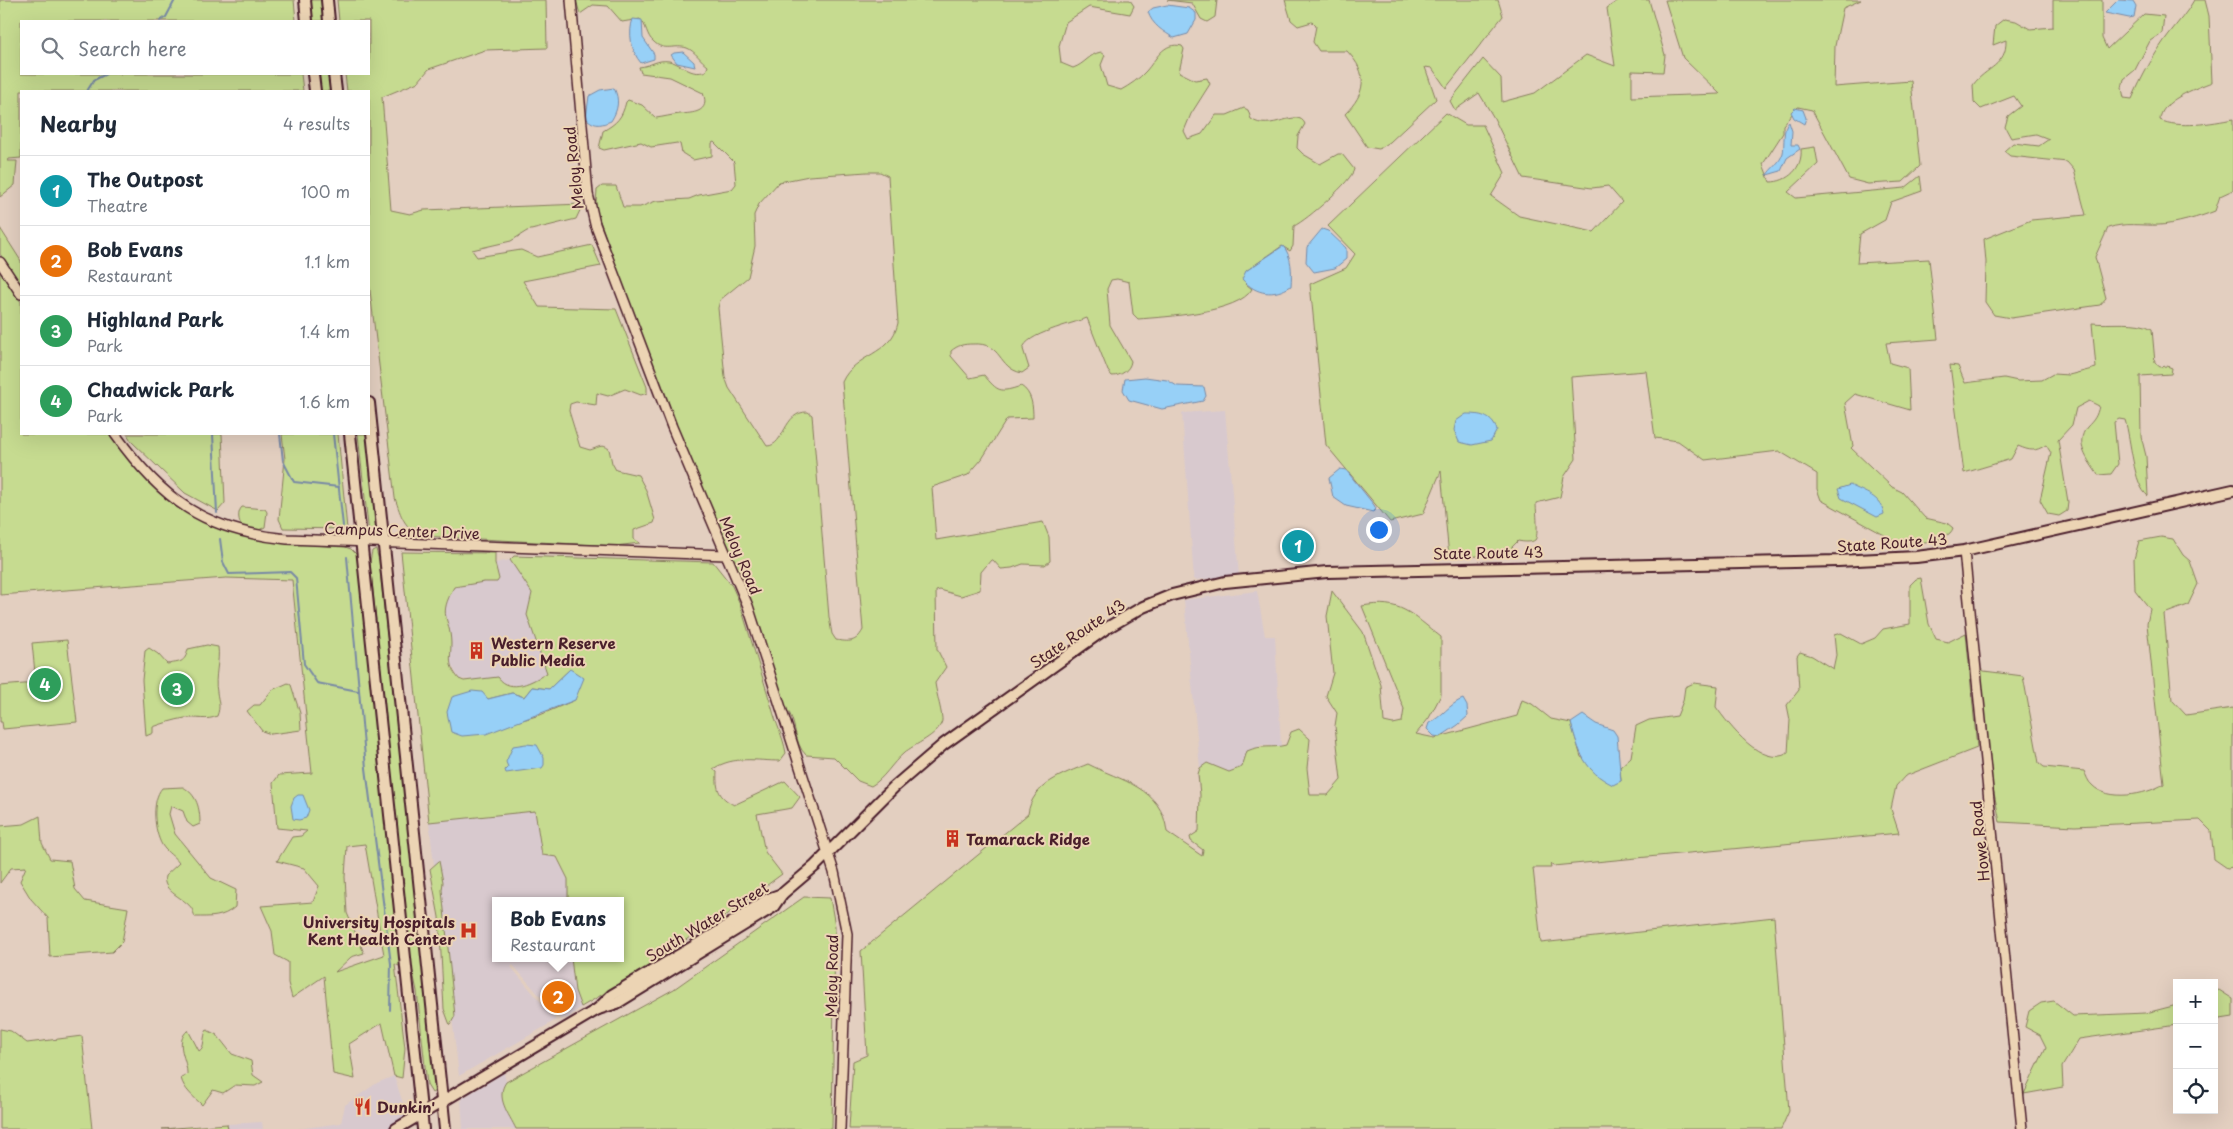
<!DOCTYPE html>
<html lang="en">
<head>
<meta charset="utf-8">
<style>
	:root { --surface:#fff; --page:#f6f6f7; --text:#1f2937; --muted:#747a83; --line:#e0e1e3; --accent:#c8321e }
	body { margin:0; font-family:"Playpen Sans",sans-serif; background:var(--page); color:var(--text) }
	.controls { position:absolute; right:15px; bottom:15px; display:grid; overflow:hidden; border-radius:0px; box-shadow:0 5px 20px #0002 }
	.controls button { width:45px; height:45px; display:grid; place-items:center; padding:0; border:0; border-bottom:1px solid var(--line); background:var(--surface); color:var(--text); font:25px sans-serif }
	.you { position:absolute; left:1378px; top:529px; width:18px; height:18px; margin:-12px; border:4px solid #fff; border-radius:50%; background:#1a73e8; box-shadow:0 0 0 8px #1a73e833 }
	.badge { display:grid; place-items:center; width:32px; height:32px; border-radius:50%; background:var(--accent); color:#fff; font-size:16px; font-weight:700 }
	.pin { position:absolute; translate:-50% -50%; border:2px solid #fff; box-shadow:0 1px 5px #0006 }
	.popup { position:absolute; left:492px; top:897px; width:132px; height:65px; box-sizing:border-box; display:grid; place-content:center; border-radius:0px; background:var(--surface); filter:drop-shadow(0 1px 4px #0005); font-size:16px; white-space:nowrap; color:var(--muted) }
	.popup b { font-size:19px; color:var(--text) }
	.popup::after { content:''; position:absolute; left:50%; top:100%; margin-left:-10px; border:10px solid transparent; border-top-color:var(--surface) }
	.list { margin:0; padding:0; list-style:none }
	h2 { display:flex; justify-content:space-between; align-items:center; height:65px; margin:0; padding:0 20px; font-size:21px }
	h2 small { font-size:16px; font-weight:400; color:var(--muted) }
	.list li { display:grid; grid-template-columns:32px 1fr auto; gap:15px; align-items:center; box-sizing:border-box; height:70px; padding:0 20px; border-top:1px solid var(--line) }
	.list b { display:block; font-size:19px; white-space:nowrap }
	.list p { margin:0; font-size:16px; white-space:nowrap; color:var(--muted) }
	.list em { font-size:16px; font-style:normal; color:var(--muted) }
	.icon { flex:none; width:28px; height:28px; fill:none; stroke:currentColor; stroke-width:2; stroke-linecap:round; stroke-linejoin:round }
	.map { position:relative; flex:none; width:2233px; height:1129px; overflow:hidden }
	.search { position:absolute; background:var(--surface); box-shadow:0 5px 20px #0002; left:20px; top:20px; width:350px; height:55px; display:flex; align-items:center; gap:12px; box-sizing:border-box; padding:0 18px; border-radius:0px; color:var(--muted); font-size:19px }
	.panel { position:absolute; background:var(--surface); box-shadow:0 5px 20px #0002; left:20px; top:90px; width:350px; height:345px; border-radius:0px }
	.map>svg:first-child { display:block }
</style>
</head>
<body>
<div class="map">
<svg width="2233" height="1129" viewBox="0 0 2233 1129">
	<rect width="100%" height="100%" fill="#e3cfc0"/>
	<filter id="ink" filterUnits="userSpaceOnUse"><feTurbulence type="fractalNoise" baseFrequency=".02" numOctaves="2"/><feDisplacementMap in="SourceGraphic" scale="10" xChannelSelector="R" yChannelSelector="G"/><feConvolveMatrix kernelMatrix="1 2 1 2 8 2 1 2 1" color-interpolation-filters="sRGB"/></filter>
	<g filter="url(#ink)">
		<g fill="#d8c9ce">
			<path d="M1225 410 1239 576 1194 580 1182 413Z"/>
			<path d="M510 560 532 593 527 615 547 673 530 683 516 686 502 682 459 679 449 660 451 644 444 618 447 602 454 587 484 582 494 583 499 579 495 563Z"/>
			<path d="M1257 591 1265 636H1275L1281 747 1261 745 1242 767 1229 772 1208 763 1200 768 1184 600Z"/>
			<path d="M536 811 542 855 556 857 568 879V901H496V958H571L575 991 581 1007 568 1018 560 1019 513 965 511 967 556 1020 459 1076 429 822Z"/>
			<path d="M504 1073 506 1082 502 1088 516 1129H463L461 1099Z"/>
			<path d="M394 1076 409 1121 396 1129H298L341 1123 345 1105 377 1083Z"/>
			<path d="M262 1122 263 1129H228L227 1124Z"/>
		</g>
		<g fill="#c6db90" stroke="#887d5e" fill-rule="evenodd">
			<path d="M0 0H294L296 21H21V74H301L303 91H21V158L9 159 8 161H17L15 185 0 197Z"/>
			<path d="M311 0H324L326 21H313Z"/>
			<path d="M337 0H546L547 48 485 50 429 69 418 82 382 97 391 210 410 214 424 210 583 204 576 219 527 231 511 241 472 250 477 257 521 250 537 257 592 245 601 266 523 281 539 307 616 309 647 387V393L641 395 625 389 608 396 597 393 596 405 576 402 570 404 569 411 580 447 590 450C598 448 602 443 609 449L612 463 616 470 638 475 646 490 655 520 654 523 634 530V539L640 543 615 546 422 536C404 528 401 516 395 498L369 282V91H347L345 74H369V21H339Z"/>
			<path d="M576 0H1130L1134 6 1130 14 1089 7 1066 22 1059 46 1061 63 1073 68C1085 64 1089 54 1101 52L1105 55 1101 65 1107 86 1121 90C1130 85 1139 79 1146 71 1156 60 1163 41 1182 46L1184 49 1179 72 1195 80 1207 78 1210 84 1191 114 1184 131 1188 139 1202 134 1216 115H1227L1244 108 1248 110 1251 119C1270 133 1298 107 1305 124L1298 136 1297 148 1303 154 1320 164 1338 154H1342L1354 169C1353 180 1307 220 1294 226L1293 246 1290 251 1282 246 1246 271V284L1252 289C1239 313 1164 317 1138 319L1133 314 1129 282 1117 279 1111 280 1107 289 1110 325 1131 361C1130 370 1121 376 1112 376L1108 371 1087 318C1072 324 1025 334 1023 349L1029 368 1022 373C997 368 1003 342 973 344 964 344 958 345 951 351V356L970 378 984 375C998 392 1000 393 1021 386 1032 393 1033 406 1033 418L1007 419 982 459 968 475 932 487 936 540 1043 522 1049 537 1050 561 1045 565 1023 564 1012 568 1001 569 993 560H991L981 572 980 590 961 596 940 590 936 591 937 649 946 667 935 683C936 692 943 716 942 721 938 736 914 744 904 753 892 763 884 779 871 786L858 781 834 757 806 755C793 743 797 719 786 709L743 585 694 475 636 325 600 221 595 215 597 190 602 186H616L623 207H640L656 201 689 199 699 195 732 189 736 184 734 162 714 142 712 143V156L693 160 682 153 680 144 677 143 651 147 641 142 604 150 599 148 603 131C617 123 622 118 626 102L628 100 642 105 656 118C664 117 671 115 680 114 692 113 711 113 703 93L670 77 641 73 639 67C651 66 657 59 669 61 683 64 690 77 706 71L708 66C701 61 695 51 687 48 675 44 664 52 654 42 646 36 647 25 640 19L622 22 608 6 593 5 580 14ZM867 172H880L888 176 898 323C891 356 855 353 842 382L863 630C856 643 849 642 836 640L832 634 829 617 812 415 808 412C783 411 785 446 767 446L729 388 725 377 718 308 720 300 748 277 755 246 754 215 759 204 779 182 809 176Z"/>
			<path d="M1167 0H1217L1215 17 1207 22 1201 19 1192 3Z"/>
			<path d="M1285 0H1498L1503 16 1446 88 1432 68 1425 67 1436 99 1390 142 1379 149 1367 147 1345 114C1366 93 1369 74 1347 51H1319L1313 42 1316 26 1312 22 1298 26 1291 20Z"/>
			<path d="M1619 0H1649L1665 55 1663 72 1632 71V97L1720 94 1683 58 1665 0H1861L1843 8 1835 46 1834 87 1911 81 1920 166 1903 182 1868 184 1849 179 1812 110 1798 107 1783 125V133L1763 164 1770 182C1788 182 1803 168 1801 149L1815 147 1818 164 1788 192 1796 198 1905 188 1920 176 1922 191 1891 202 1885 220 1860 234 1857 263 1929 259 1938 339 1886 343 1890 363 1908 368 1910 410 1855 394 1845 403 1853 446 1851 448 1892 487 1902 492 1925 518 1947 523 1953 528C1949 543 1909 545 1896 547L1897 542 1821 500 1817 489V474L1779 451 1705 460 1678 441 1655 438 1646 371 1571 377 1576 459 1564 477 1560 497 1536 503C1536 510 1539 536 1535 540 1531 543 1523 542 1518 541L1512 547 1513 555 1449 557 1441 471 1423 514 1390 522 1326 445 1310 284 1346 268 1355 254 1328 226 1446 113 1466 125H1483L1505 173 1491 196 1519 216 1594 232 1622 202 1608 186 1592 188 1523 178 1494 118 1479 93 1455 110 1450 101 1483 59 1501 78 1502 102 1535 93 1586 55 1615 66 1607 8Z"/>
			<path d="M2053 0H2102V38L2107 49 2144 14 2164 16 2162 33 2150 41 2135 70 2124 79 2122 88 2124 98 2132 99C2141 78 2155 52 2169 34 2178 22 2187 13 2194 0H2205L2209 16 2212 82C2196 88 2160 101 2160 120 2178 129 2213 123 2233 119V190L2220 196 2215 211C2203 216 2172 225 2159 225 2142 226 2125 222 2108 228L2095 257 2106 298 2100 305 2011 318 1994 315 1985 302 1986 262 1984 239 2031 220 2086 215 2074 170 2067 162 2010 156 2004 151 2013 143 2039 146 2049 139 2036 134 2011 138 2005 127 2008 116 2021 106 2014 96 1981 109 1974 102 1973 85C1986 67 2007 66 2006 40L1993 45 1995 26 2004 19 2016 21 2030 29 2053 27Z"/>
			<path d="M318 74H332L333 91H320Z"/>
			<path d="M0 228 21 261V286L0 254Z"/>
			<path d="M0 270 21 302V434H111C183 535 227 540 345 547L351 549 358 556 401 967 395 964 405 1048 402 1078 394 1076 382 1023 349 1044 355 1079 333 1074 324 976 292 998 288 983V962L275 955 272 931 261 906 313 902 319 886 304 868 277 861 292 837 301 836 307 831 277 828 273 783 279 775 312 773 292 580 226 578 0 595ZM365 844 384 955 335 972 351 957 364 953 347 913 345 877 347 846Z"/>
			<path d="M2092 323C2109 325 2139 320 2152 329L2155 363 2160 367 2167 366 2172 368 2171 374 2140 376 2141 436 2146 456 2148 496C2133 485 2131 439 2125 420L2119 419 2114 422 2118 464 2111 474 2098 475C2088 460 2074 444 2087 427 2094 420 2097 416 2099 406L2089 401 2076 408 2072 425 2058 440 2068 502 2067 511 2059 516 2048 514 2040 500 2051 453 2046 445C2035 452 2030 451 2018 446L2011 459 1964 473 1950 365 1958 366 1965 383 2004 378 2018 381 2042 380 2053 374 2069 375 2096 368Z"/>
			<path d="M127 434H222L225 503 218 511 185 493 132 442Z"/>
			<path d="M282 434H338L347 529 283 528 279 519 285 459Z"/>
			<path d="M358 434H369L377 525 373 537 369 534Z"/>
			<path d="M242 507 265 509 267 512 265 527 259 530 243 527C238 522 237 512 242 507Z"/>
			<path d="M2161 537 2173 539 2183 555 2190 561 2198 584 2188 605 2164 614 2172 700 2186 715 2233 708V867L2227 868 2214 859 2211 831 2200 820 2075 826 2000 822 1988 764 1975 666 1984 671 2023 676 2039 763 2044 767 2084 771C2086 775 2088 782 2092 785 2108 802 2146 795 2164 784L2147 624 2150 609 2135 590 2134 559 2139 541Z"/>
			<path d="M376 549 379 561 435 1076V1091L432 1093 427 1085 417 991 410 959 370 562 372 551Z"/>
			<path d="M401 552 495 553V563L499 579 497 582H484L454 587C437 618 450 615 451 643 451 660 447 664 459 679L464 681 498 677C511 695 533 681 547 673L527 615 532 593 510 560 514 556 713 562 732 586 740 604 772 708C776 724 783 736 786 753L780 761C757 761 734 755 713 769L717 772C716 790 719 797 734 805L785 781 800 797 792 808 757 814 765 852 782 874 720 920 690 937 639 973 581 1007 575 991 571 958H620V901H568V879L557 857 542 855 535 811 429 822ZM570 669 575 700 540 715 519 721 488 699 512 693 524 697 532 687 549 689Z"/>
			<path d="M1921 578 1929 624 1936 639 1948 642 1966 633 1977 748 1905 776 1896 786 1891 809 1899 833 1553 866 1550 864 1551 868H1533L1541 943 1774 917 1789 1111 1781 1129H849L853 1061 867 1055 861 951 1028 814C1032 784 1063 774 1088 764 1121 781 1162 787 1167 832L1202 856 1203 850 1191 841 1190 837 1199 831 1200 795 1198 774 1200 768 1207 763 1229 772 1242 767 1247 751C1263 744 1271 749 1286 745L1291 732 1299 729 1310 739 1307 768 1310 795H1328L1341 780 1335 726 1337 713 1326 696 1333 673 1327 616 1332 591 1363 632 1381 685 1384 722 1393 724 1402 722 1404 709 1362 606C1401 599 1411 614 1441 637V695L1429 718 1416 734 1435 738 1517 716 1522 700 1532 704 1551 719 1571 723 1581 757 1621 781 1620 767 1631 757 1636 726 1649 720 1677 716 1683 701 1685 687 1694 683 1718 686 1716 707C1729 725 1762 769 1788 753L1790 720 1787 705 1799 690 1797 656 1800 652 1812 656 1833 669 1836 655 1834 635 1841 633 1861 644 1875 638 1883 629 1910 624V585L1916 579Z"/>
			<path d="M67 640 77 722 3 729 2 722H0V686L36 683 32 643Z"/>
			<path d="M207 645 218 647C220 661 214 677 217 692 218 701 221 706 217 716 208 721 196 717 185 718 174 720 164 723 153 727V733L146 736 142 680 145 651 149 648 158 654 167 664C180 662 185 663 188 649Z"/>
			<path d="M288 683 291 685 300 713 301 730 271 734 262 731 247 711 254 705H260L272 690Z"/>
			<path d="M183 787C197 795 200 808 200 824L193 827 187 822 183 811 171 806 169 814 175 834 211 878 236 890 235 907C223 918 210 917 195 917 194 914 193 911 192 909 186 898 161 892 165 876L179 863C174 856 167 853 162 845 154 831 151 801 162 788Z"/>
			<path d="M40 816 42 843 50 859 70 861 75 889 85 901 128 908 122 942 112 952 50 957 48 918 31 899 20 881 26 867 11 868 0 883V826L24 824Z"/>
			<path d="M439 861 443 882 442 890 455 1016 450 1025 444 1009 439 917 430 869Z"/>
			<path d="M804 897 830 898 835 926 832 1129H744L733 1127 731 1129H516C509 1114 495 1098 506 1082L674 989Z"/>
			<path d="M2219 990 2233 999V1017L2214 1020V992Z"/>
			<path d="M2054 1001 2073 1016 2146 1013 2177 1005V1025L2079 1039 2062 1067 2063 1087 2024 1094 2046 1047 2040 1035 2025 1027 2029 1011 2041 1003Z"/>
			<path d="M0 1029 11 1031 27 1043 82 1036 92 1129H0Z"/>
			<path d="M188 1030 199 1051C206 1047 202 1036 207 1030L217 1035 232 1054 251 1061 253 1075 263 1082 255 1086 235 1085 223 1093 213 1090 202 1105C194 1097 184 1090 181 1078L187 1075C188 1060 173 1043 188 1030Z"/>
			<path d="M227 1124 228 1129H162Z"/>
		</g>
		<g fill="#97d0f7" stroke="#7889a5">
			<path d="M2118 0 2133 1 2136 6 2134 17 2129 18 2105 13Z"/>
			<path d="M1167 5 1189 8 1196 13V20L1188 34 1174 38C1164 32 1152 25 1148 12L1153 8Z"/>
			<path d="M633 19 642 20 643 38 654 54V59L641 63C631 52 628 32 633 19Z"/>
			<path d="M683 52 694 62 695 67 677 63 671 55 674 53Z"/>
			<path d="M614 88C620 100 618 110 611 121 601 125 595 127 586 118L589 96 600 90Z"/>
			<path d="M1795 108 1803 110 1806 118 1804 124 1794 118 1791 112Z"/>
			<path d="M1789 122 1792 131 1791 145H1798L1800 149 1787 158 1781 171 1767 175C1770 169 1780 163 1783 153 1785 143 1782 129 1789 122Z"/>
			<path d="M1322 229 1328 231 1346 248V259L1335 268 1314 272 1306 262 1307 247Z"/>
			<path d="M1283 246C1292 256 1292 272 1291 286 1274 297 1256 295 1242 279L1246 271Z"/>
			<path d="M1145 377 1167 380 1177 386 1204 387 1206 396 1203 401 1162 409 1129 400 1123 390 1125 379Z"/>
			<path d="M1466 414C1480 414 1491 415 1497 430L1491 441 1472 445 1459 442 1454 430 1456 421Z"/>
			<path d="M1340 469 1346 470 1374 505 1376 509 1373 512 1346 506 1333 497 1329 478Z"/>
			<path d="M1850 485C1865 493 1881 496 1884 514L1877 517 1841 498 1838 489Z"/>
			<path d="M570 669 584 678 575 700 486 734 462 736 451 732 447 712 452 697 472 691 482 692 488 699 512 693 524 697 532 687 549 689Z"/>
			<path d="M1463 699 1467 706 1468 716 1458 725 1440 737 1434 736 1427 729 1429 723C1442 717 1449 704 1463 699Z"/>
			<path d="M1583 715 1596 724 1613 730 1617 736 1621 781 1613 785C1584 771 1579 752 1571 723Z"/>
			<path d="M526 744 537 745 544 758V765L542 768 506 773 505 770 508 767 506 762 513 746Z"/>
			<path d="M298 795H303L309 810 306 818 299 820 293 819 291 806 294 798Z"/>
		</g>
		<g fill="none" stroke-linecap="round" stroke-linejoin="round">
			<g stroke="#7889a5" stroke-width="2">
				<path d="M160 21 166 17 175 0"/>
				<path d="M87 91 94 80 106 74"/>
				<path d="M213 434 217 513"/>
				<path d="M280 434 283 461 294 482 339 487"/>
				<path d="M333 434 343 526"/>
				<path d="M220 539 223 562 229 574 290 572 296 578 304 664 317 683 358 691"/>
				<path d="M347 557 366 768 391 964 390 1010"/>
			</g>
			<defs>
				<g id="secondary">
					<path d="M571 0 588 194 595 224 672 427 748 606 834 872 847 934 840 1129"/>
					<path d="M0 262 21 294"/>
					<path d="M115 434C162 500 205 531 287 539L726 555"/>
					<path d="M1964 551 2022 1129"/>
				</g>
				<g id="primary">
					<path d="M305 0 307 21"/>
					<path d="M327 0 329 21"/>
					<path d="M313 74 315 91"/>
					<path d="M334 74 336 91"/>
					<path d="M369 403 445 1129"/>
					<path d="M350 434 423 1129"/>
					<path d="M598 1009 617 1003 773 907 782 894 815 866 894 787 944 744 1105 629 1143 607 1172 595 1225 582 1327 572 1838 561 1916 557 1964 551 2233 490"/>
					<path d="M396 1129 598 1009 612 995 718 932 768 899 782 894"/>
				</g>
			</defs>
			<use href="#secondary" stroke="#4a1f2b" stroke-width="12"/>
			<use href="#primary" stroke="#4a1f2b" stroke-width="14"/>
			<use href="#secondary" stroke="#ecd4b4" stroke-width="9"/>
			<use href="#primary" stroke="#ecd4b4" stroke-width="10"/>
		</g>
	</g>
	<defs>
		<symbol id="building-bare" viewBox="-9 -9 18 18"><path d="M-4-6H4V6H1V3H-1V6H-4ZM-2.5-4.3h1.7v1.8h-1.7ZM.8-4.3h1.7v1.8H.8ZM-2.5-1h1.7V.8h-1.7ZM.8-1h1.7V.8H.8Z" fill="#c8321e" stroke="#ecd4b4" stroke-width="2.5" paint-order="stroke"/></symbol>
		<symbol id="hospital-bare" viewBox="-9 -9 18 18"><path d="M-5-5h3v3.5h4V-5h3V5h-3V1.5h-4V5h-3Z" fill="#c8321e" stroke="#ecd4b4" stroke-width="2.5" paint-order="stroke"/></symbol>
		<symbol id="restaurant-bare" viewBox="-9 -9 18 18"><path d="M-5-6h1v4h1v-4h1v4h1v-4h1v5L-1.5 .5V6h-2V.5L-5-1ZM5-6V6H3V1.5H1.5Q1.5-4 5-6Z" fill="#c8321e" stroke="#ecd4b4" stroke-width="2.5" paint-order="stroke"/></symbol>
	</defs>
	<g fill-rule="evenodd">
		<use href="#building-bare" x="464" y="638" width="25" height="25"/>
		<use href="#building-bare" x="940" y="826" width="25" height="25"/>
		<use href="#hospital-bare" x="456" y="918" width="25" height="25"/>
		<use href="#restaurant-bare" x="350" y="1094" width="25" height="25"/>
	</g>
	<g text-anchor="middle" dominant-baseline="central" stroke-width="4" stroke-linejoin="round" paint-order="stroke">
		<g font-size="15" fill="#4a1f2b" stroke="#ecd4b4">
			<text transform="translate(573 168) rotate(-96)">Meloy Road</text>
			<text transform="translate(402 530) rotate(2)">Campus Center Drive</text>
			<text transform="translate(1892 542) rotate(-4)">State Route 43</text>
			<text transform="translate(1488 552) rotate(-1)">State Route 43</text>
			<text transform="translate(741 555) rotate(67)">Meloy Road</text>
			<text transform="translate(1077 633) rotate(-34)">State Route 43</text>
			<text transform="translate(1979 841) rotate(-96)">Howe Road</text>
			<text transform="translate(707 921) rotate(-31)">South Water Street</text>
			<text transform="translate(831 976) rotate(-89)">Meloy Road</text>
		</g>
		<g font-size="15" font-weight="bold" fill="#4a1f2b" stroke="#ecd4b4" text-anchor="start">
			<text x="491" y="642">Western Reserve<tspan x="491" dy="17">Public Media</tspan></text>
			<text x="966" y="838">Tamarack Ridge</text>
			<text x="455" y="921" text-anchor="end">University Hospitals<tspan x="455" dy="17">Kent Health Center</tspan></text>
			<text x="377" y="1106">Dunkin'</text>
		</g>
	</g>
</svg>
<div class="controls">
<button>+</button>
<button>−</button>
<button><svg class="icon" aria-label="locate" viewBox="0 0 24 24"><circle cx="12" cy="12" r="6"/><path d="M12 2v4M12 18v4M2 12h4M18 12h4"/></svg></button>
</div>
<div class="you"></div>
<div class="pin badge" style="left:1298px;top:546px;background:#0f9aa8">1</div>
<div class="pin badge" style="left:558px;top:997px;background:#e8710a">2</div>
<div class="popup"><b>Bob Evans</b>Restaurant</div>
<div class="pin badge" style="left:177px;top:689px;background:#2e9e5b">3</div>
<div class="pin badge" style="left:45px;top:684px;background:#2e9e5b">4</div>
<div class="search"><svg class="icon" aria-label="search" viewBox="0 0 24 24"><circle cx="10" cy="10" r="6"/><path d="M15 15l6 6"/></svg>Search here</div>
<section class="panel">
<h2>Nearby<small>4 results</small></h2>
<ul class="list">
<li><span class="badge" style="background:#0f9aa8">1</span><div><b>The Outpost</b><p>Theatre</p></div><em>100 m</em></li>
<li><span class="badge" style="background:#e8710a">2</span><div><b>Bob Evans</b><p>Restaurant</p></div><em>1.1 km</em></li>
<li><span class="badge" style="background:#2e9e5b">3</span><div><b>Highland Park</b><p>Park</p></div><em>1.4 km</em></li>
<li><span class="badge" style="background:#2e9e5b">4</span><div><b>Chadwick Park</b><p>Park</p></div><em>1.6 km</em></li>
</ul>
</section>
</div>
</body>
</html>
